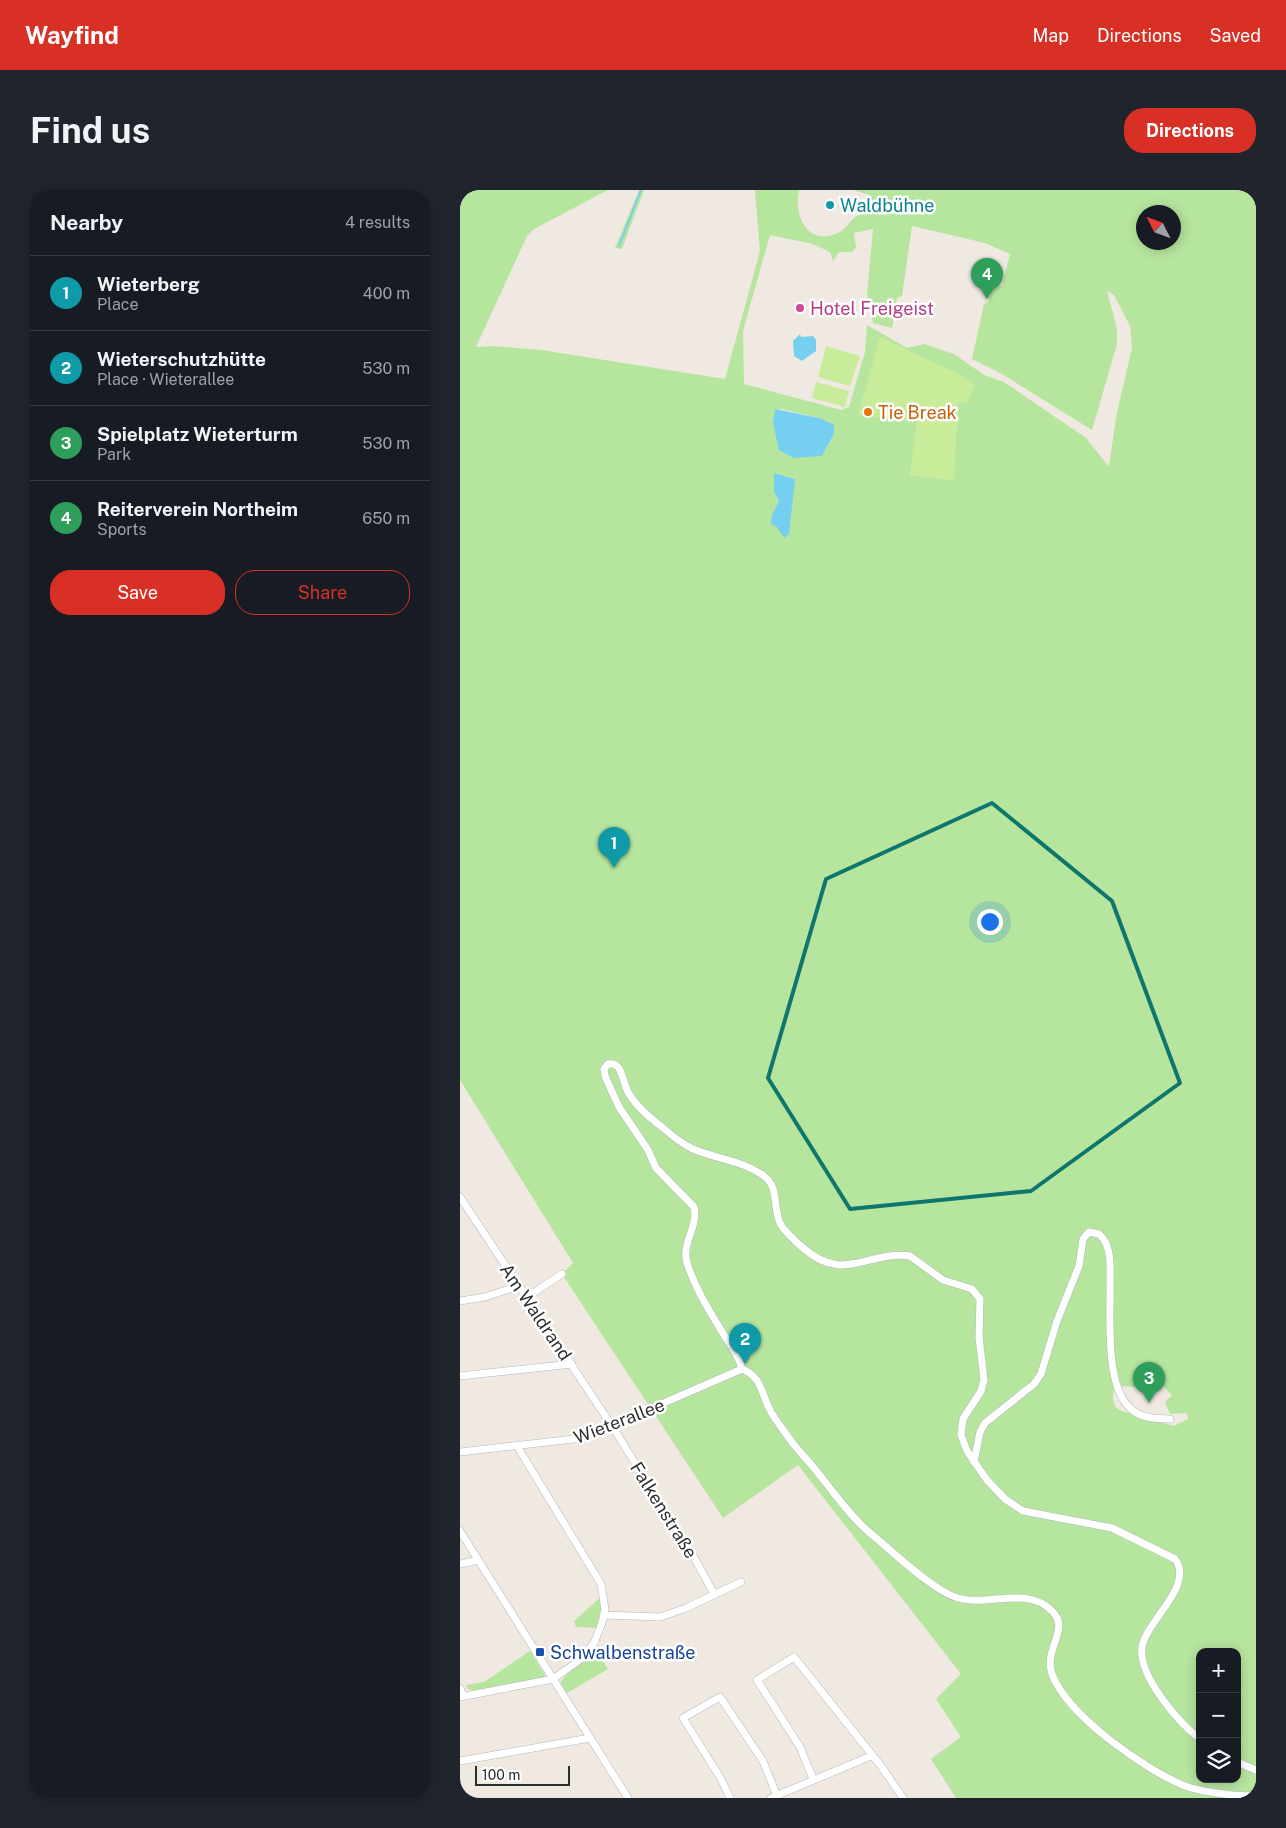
<!DOCTYPE html>
<html lang="en">
<head>
<meta charset="utf-8">
<style>
	:root { --surface:#171b24; --page:#20242c; --text:#f1f3f6; --muted:#9ea1a6; --line:#363941; --accent:#d93025 }
	body { margin:0; font-family:"Public Sans",sans-serif; background:var(--page); color:var(--text) }
	.controls { position:absolute; right:15px; bottom:15px; display:grid; overflow:hidden; border-radius:10px; box-shadow:0 2px 12px #0003 }
	.controls button { width:45px; height:45px; display:grid; place-items:center; padding:0; border:0; border-bottom:1px solid var(--line); background:var(--surface); color:var(--text); font:25px sans-serif }
	.compass { position:absolute; left:676px; top:15px; width:45px; height:45px; border-radius:50%; background:var(--surface); box-shadow:0 2px 12px #0003; rotate:312deg }
	.scale { position:absolute; left:15px; bottom:12px; width:95px; box-sizing:border-box; padding-left:5px; border:2px solid #2e2e2e; border-top:0; font-size:14px; line-height:18px; white-space:nowrap; color:#2e2e2e; -webkit-text-stroke:4px #fff; paint-order:stroke }
	.you { position:absolute; left:529px; top:731px; width:18px; height:18px; margin:-12px; border:4px solid #fff; border-radius:50%; background:#1a73e8; box-shadow:0 0 0 8px #1a73e833 }
	.badge { display:grid; place-items:center; width:32px; height:32px; border-radius:50%; background:var(--accent); color:#fff; font-size:16px; font-weight:700 }
	.pin { position:absolute; translate:-50% -41px; filter:drop-shadow(0 1px 2px #0008) }
	.pin::after { content:''; position:absolute; top:26px; width:18px; height:15px; background:inherit; clip-path:polygon(0 0,100% 0,50% 100%) }
	.list { margin:0; padding:0; list-style:none }
	h2 { display:flex; justify-content:space-between; align-items:center; height:65px; margin:0; padding:0 20px; font-size:21px }
	h2 small { font-size:16px; font-weight:400; color:var(--muted) }
	.list li { display:grid; grid-template-columns:32px 1fr auto; gap:15px; align-items:center; box-sizing:border-box; height:75px; padding:0 20px; border-top:1px solid var(--line) }
	.list b { display:block; font-size:19px; white-space:nowrap }
	.list p { margin:0; font-size:16px; white-space:nowrap; color:var(--muted) }
	.list em { font-size:16px; font-style:normal; color:var(--muted) }
	.actions { display:flex; gap:10px; padding:15px 20px }
	.actions a { flex:1; padding:11px 0; border:1px solid var(--accent); border-radius:20px; text-align:center; font-size:18px; color:var(--accent) }
	.actions .main { background:var(--accent); color:#fff }
	.icon { flex:none; width:28px; height:28px; fill:none; stroke:currentColor; stroke-width:2; stroke-linecap:round; stroke-linejoin:round }
	.map { position:relative; flex:none; width:796px; height:1608px; overflow:hidden; border-radius:20px }
	header { display:flex; align-items:center; gap:30px; box-sizing:border-box; height:70px; padding:0 25px; background:var(--accent); color:#fff }
	header strong { font-size:24px }
	nav { display:flex; gap:28px; margin-inline-start:auto; font-size:18px }
	.intro { display:flex; align-items:center; justify-content:space-between; box-sizing:border-box; height:120px; padding:0 30px }
	h1 { margin:0; font-size:35px }
	.button { padding:12px 22px; border-radius:20px; background:var(--accent); color:#fff; font-size:18px; font-weight:700 }
	main { display:flex; gap:30px; padding:0 30px }
	aside { flex:1; background:var(--surface); border-radius:20px; box-shadow:0 2px 12px #0003 }
	.map>svg:first-child { display:block }
</style>
</head>
<body>
<header>
<strong>Wayfind</strong>
<nav><a>Map</a><a>Directions</a><a>Saved</a></nav>
</header>
<div class="intro"><h1>Find us</h1><a class="button">Directions</a></div>
<main>
<aside>
<h2>Nearby<small>4 results</small></h2>
<ul class="list">
<li><span class="badge" style="background:#0f9aa8">1</span><div><b>Wieterberg</b><p>Place</p></div><em>400 m</em></li>
<li><span class="badge" style="background:#0f9aa8">2</span><div><b>Wieterschutzhütte</b><p>Place · Wieterallee</p></div><em>530 m</em></li>
<li><span class="badge" style="background:#2e9e5b">3</span><div><b>Spielplatz Wieterturm</b><p>Park</p></div><em>530 m</em></li>
<li><span class="badge" style="background:#2e9e5b">4</span><div><b>Reiterverein Northeim</b><p>Sports</p></div><em>650 m</em></li>
</ul>
<div class="actions"><a class="main">Save</a><a>Share</a></div>
</aside>
<div class="map">
<svg width="796" height="1608" viewBox="0 0 796 1608">
	<rect width="100%" height="100%" fill="#efe9e1"/>
	<g fill="#b6e59e" fill-rule="evenodd">
		<path d="M0 0H148L74 39 67 46 16 157 33 156 81 160 265 189 300 61 295 0H339C333 27 349 58 380 42 386 39 389 32 394 28 399 24 406 22 411 19L410 5 393 0H796V1608H496L471 1569 501 1547 476 1509 501 1484 338 1275 263 1328 102 1084 113 1073 0 890ZM684 22H714V52H684ZM452 36 525 53 550 64 542 96 533 94 528 112 524 114 512 169 542 184 632 240 657 154V139L647 101 654 105 670 136 672 158 656 227 649 277 626 248 544 192 524 185 494 164 464 154 447 158 407 135 405 162 389 217 381 220 284 194 283 141 310 45 353 54 370 62 373 71 379 62H392L396 57 394 43 413 39 407 104 413 133 432 138 437 108 442 106ZM322 219 359 228 374 244 362 266 315 241 313 233 315 220ZM315 283 335 289 324 348 312 325 319 311 314 302ZM690 1173 692 1181 697 1187 700 1184 704 1188 699 1192 712 1205 705 1212 710 1224 727 1223 728 1229 714 1236 659 1220 655 1216 653 1209 654 1196 678 1197 682 1191 680 1190 688 1181 686 1174ZM740 1462H777V1589H740Z"/>
		<path d="M179 0H184L162 59 155 58Z"/>
		<path d="M142 1406 141 1421 136 1438 116 1437 114 1431Z"/>
		<path d="M135 1459 148 1479 107 1503 101 1494C103 1482 128 1472 135 1459Z"/>
		<path d="M70 1461 85 1485 83 1488 14 1501 8 1499 6 1495 24 1492Z"/>
	</g>
	<g fill="#c9ec9a">
		<path d="M420 147 497 183 515 195 507 214 498 212 494 291 450 285 457 231 398 225Z"/>
		<path d="M366 156 400 166 390 196 358 187Z"/>
		<path d="M356 192 389 201 385 217 352 208Z"/>
	</g>
	<g fill="#75cff0">
		<path d="M340 144 341 147 353 146 356 150V161L342 171 334 166 333 151Z"/>
		<path d="M315 219 359 228 374 235V244L362 266 334 268 319 260 313 233Z"/>
		<path d="M314 283 335 289 329 344 324 348 317 337 311 334 312 325 319 311 314 302Z"/>
	</g>
	<g fill="none" stroke-linecap="round" stroke-linejoin="round">
		<path stroke="#75cff0" stroke-width="2" d="M159 56 181 0"/>
		<defs>
			<g id="minor">
				<path d="M0 1007 152 1236 235 1369 254 1404"/>
				<path d="M67 1107 102 1084"/>
				<path d="M0 1111 25 1107 59 1096"/>
				<path d="M282 1179C278 1162 266 1150 258 1135 246 1116 234 1095 227 1073 221 1053 239 1036 234 1017L196 978 188 960 159 917 145 886 144 879 148 874C152 873 155 874 158 877 163 884 164 894 168 902 175 915 190 928 202 937 211 945 222 954 233 959 256 969 282 970 304 986 320 998 312 1018 321 1035 326 1043 334 1050 342 1057 385 1095 407 1060 450 1066L483 1090 512 1099 520 1109 519 1147 524 1190 521 1201 503 1229 501 1245 507 1261 527 1290 545 1309 563 1321 652 1338 715 1369C735 1396 686 1431 682 1457 678 1486 718 1532 740 1549"/>
				<path d="M282 1179C302 1187 301 1203 310 1220 315 1230 323 1239 329 1248 338 1261 349 1271 358 1283 375 1304 390 1326 410 1343 431 1360 473 1401 498 1408 528 1417 566 1395 592 1421 611 1439 583 1459 592 1484 607 1525 685 1580 725 1596 738 1601 782 1608 796 1605"/>
				<path d="M0 1186 112 1174"/>
				<path d="M0 1262 123 1248 282 1179"/>
				<path d="M514 1272 520 1242 525 1233 574 1194 581 1184 597 1131 619 1076 623 1049 629 1042 639 1044C652 1056 650 1074 650 1091 651 1124 644 1194 670 1218 680 1228 696 1229 710 1229"/>
				<path d="M0 1341 168 1608"/>
				<path d="M0 1374 18 1370"/>
				<path d="M144 1425 200 1427 226 1418 281 1392"/>
				<path d="M0 1498 3 1506"/>
				<path d="M0 1507 93 1489 121 1469 134 1453 142 1433 145 1419 141 1394 57 1256"/>
				<path d="M0 1571 130 1548"/>
				<path d="M777 1572 796 1580"/>
				<path d="M353 1589 340 1557 297 1490 334 1467 421 1576 443 1608"/>
				<path d="M270 1608 261 1589 223 1528 260 1507 303 1571 317 1606"/>
				<path d="M311 1608 411 1566"/>
			</g>
		</defs>
		<use href="#minor" stroke="#b4b7c1" stroke-width="8"/>
		<use href="#minor" stroke="#fff" stroke-width="7"/>
	</g>
	<path fill="none" stroke="#0f766e" stroke-width="4" stroke-linejoin="round" d="M532 613 652 711 720 893 571 1001 390 1019 308 888 366 689Z"/>
	<circle fill="#0f9aa8" stroke="#fff" stroke-width="2" cx="370" cy="15" r="5"/>
	<circle fill="#d1479c" stroke="#fff" stroke-width="2" cx="340" cy="118" r="5"/>
	<circle fill="#e8710a" stroke="#fff" stroke-width="2" cx="408" cy="222" r="5"/>
	<rect fill="#1a4fb4" stroke="#fff" stroke-width="2" x="75" y="1457" width="10" height="10" rx="2.5"/>
	<g text-anchor="middle" dominant-baseline="central" stroke-width="5" stroke-linejoin="round" paint-order="stroke">
		<g font-size="18" fill="#0d838f" stroke="#fff" text-anchor="start">
			<text x="380" y="15">Waldbühne</text>
		</g>
		<g font-size="18" fill="#b23c85" stroke="#fff" text-anchor="start">
			<text x="350" y="118">Hotel Freigeist</text>
		</g>
		<g font-size="18" fill="#c56008" stroke="#fff" text-anchor="start">
			<text x="418" y="222">Tie Break</text>
		</g>
		<g font-size="18" fill="#2e2e2e" stroke="#fff">
			<text transform="translate(76 1122) rotate(56)">Am Waldrand</text>
			<text transform="translate(159 1231) rotate(-21)">Wieterallee</text>
			<text transform="translate(204 1320) rotate(58)">Falkenstraße</text>
		</g>
		<g font-size="18" fill="#164399" stroke="#fff" text-anchor="start">
			<text x="90" y="1462">Schwalbenstraße</text>
		</g>
	</g>
</svg>
<div class="controls">
<button>+</button>
<button>−</button>
<button><svg class="icon" aria-label="layers" viewBox="0 0 24 24"><path d="M12 4l9 5-9 5-9-5zM3 14l9 5 9-5"/></svg></button>
</div>
<svg class="compass" viewBox="-18 -18 36 36"><path d="M0-13l5 13h-10z" fill="#e53935"/><path d="M0 13l5-13h-10z" fill="#9ea1a6"/></svg>
<div class="scale">100 m</div>
<div class="you"></div>
<div class="pin badge" style="left:154px;top:678px;background:#0f9aa8">1</div>
<div class="pin badge" style="left:285px;top:1174px;background:#0f9aa8">2</div>
<div class="pin badge" style="left:689px;top:1213px;background:#2e9e5b">3</div>
<div class="pin badge" style="left:527px;top:109px;background:#2e9e5b">4</div>
</div>
</main>
</body>
</html>
